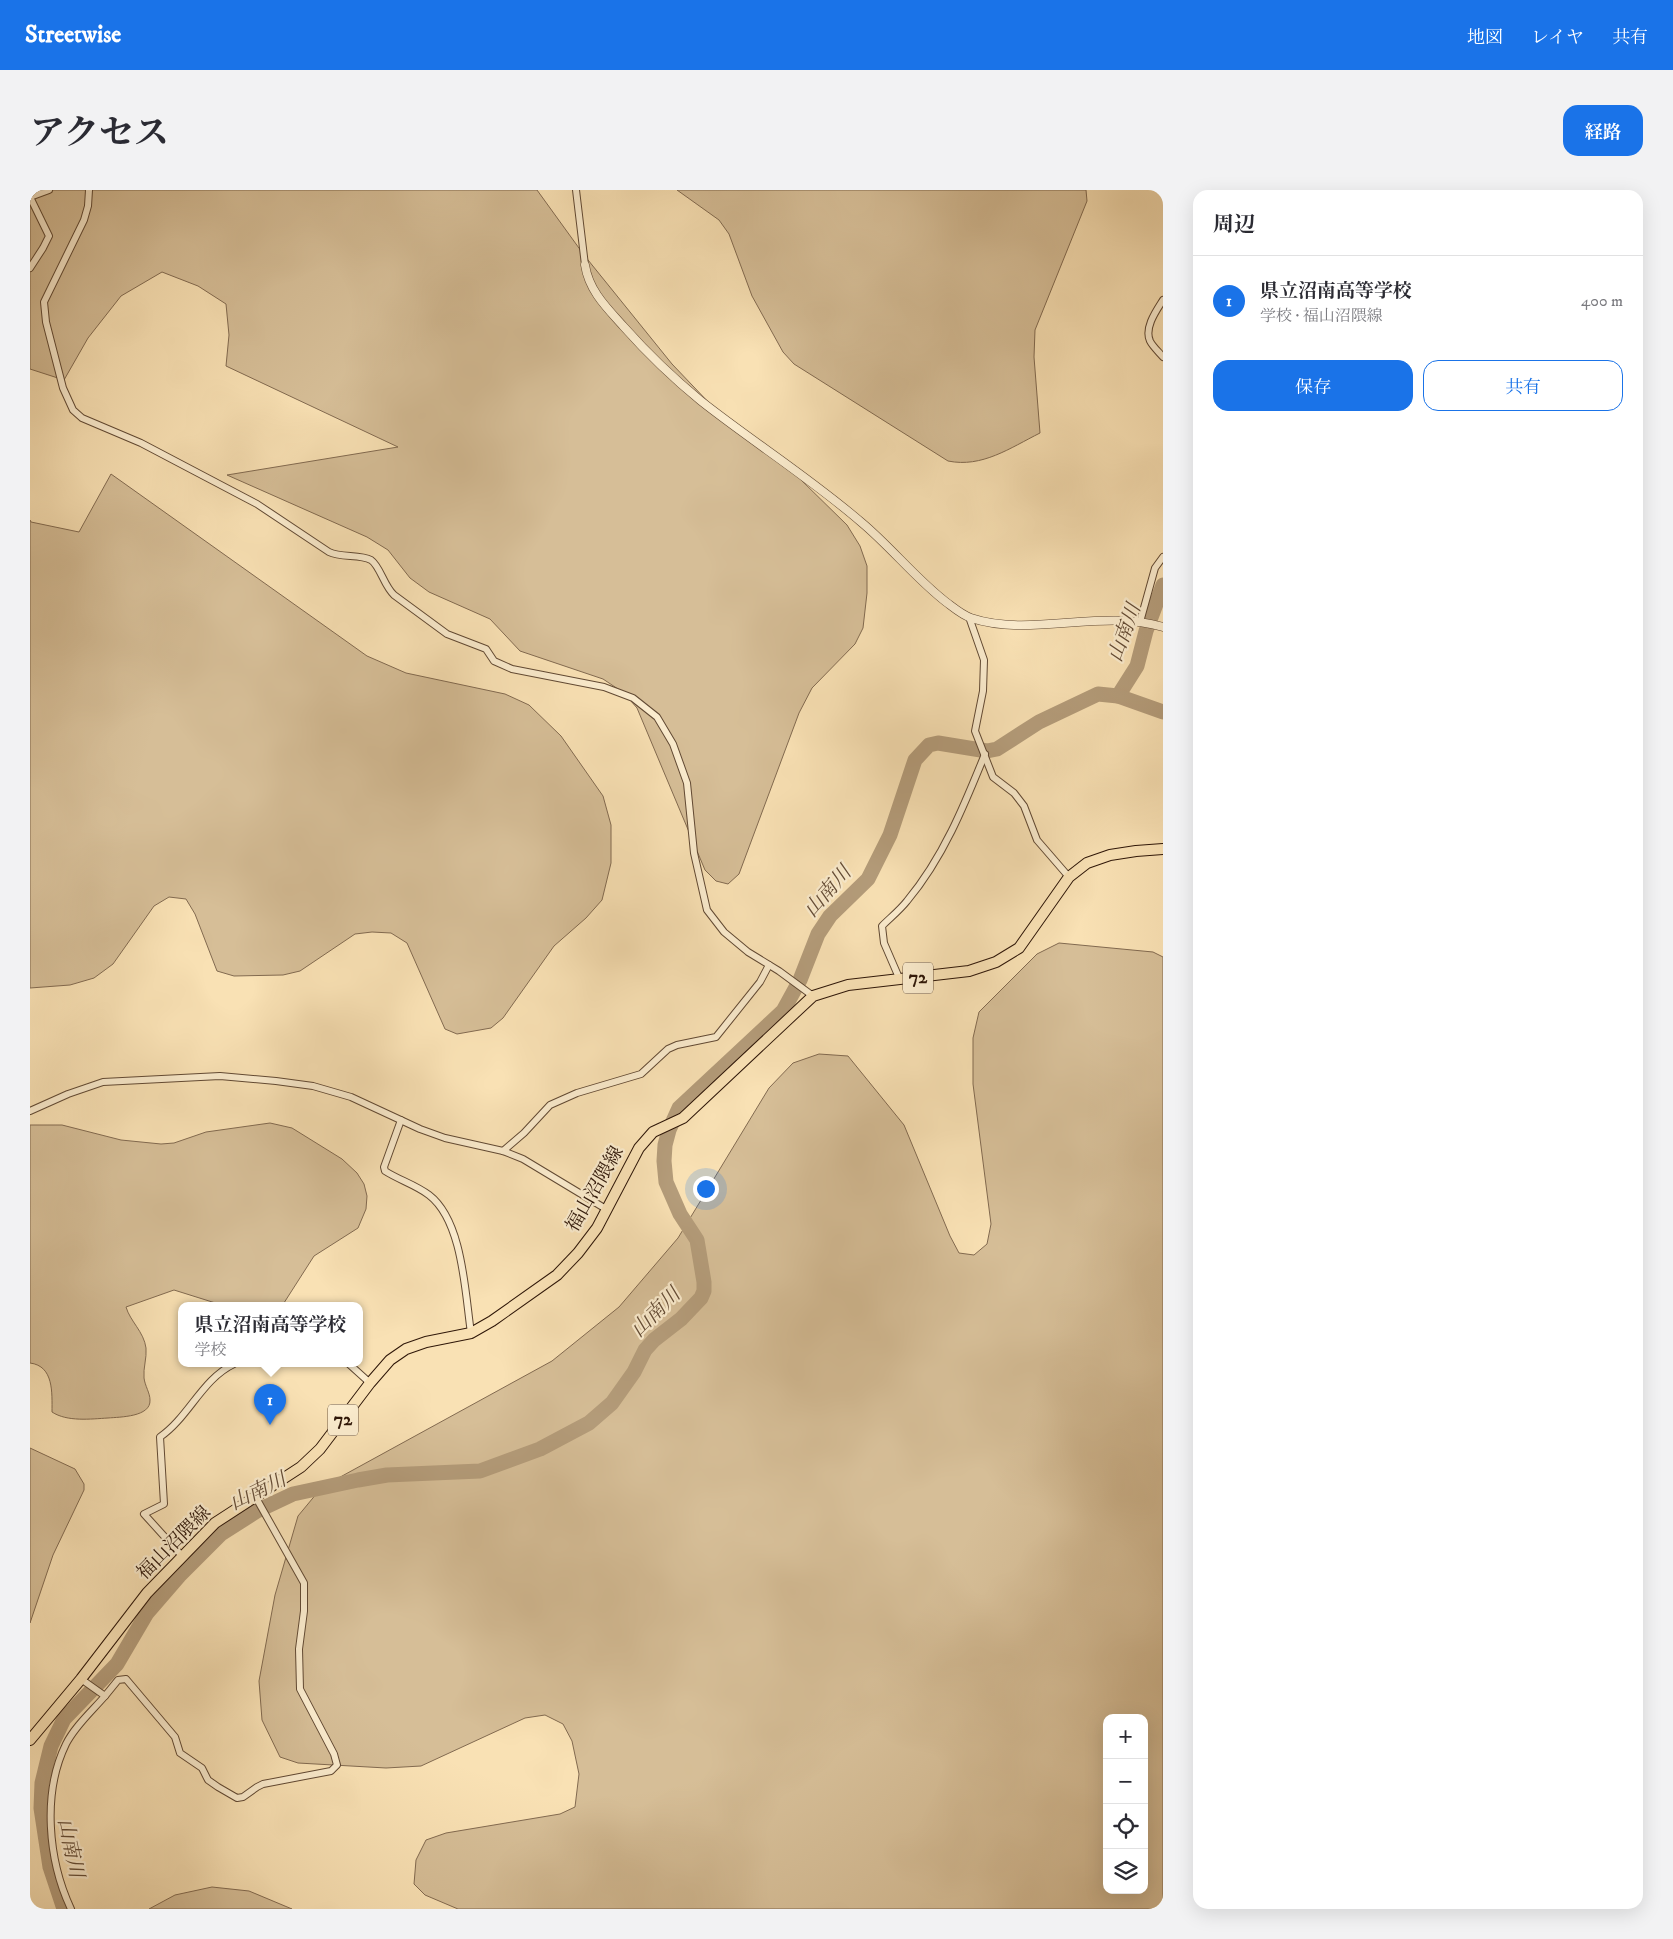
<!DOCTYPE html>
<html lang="ja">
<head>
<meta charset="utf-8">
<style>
	:root { --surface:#fff; --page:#f2f2f3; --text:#2b2b33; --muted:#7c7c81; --line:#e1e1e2; --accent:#1a73e8 }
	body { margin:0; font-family:"IM FELL DW Pica","Noto Serif JP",serif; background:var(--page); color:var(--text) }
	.controls { position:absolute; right:15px; bottom:15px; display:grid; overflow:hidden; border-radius:10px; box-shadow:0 5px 20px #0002 }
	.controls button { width:45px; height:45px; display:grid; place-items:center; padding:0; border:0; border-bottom:1px solid var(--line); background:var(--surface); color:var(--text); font:25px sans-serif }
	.you { position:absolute; left:675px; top:998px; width:18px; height:18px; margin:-12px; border:4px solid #fff; border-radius:50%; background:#1a73e8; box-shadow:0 0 0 8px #1a73e833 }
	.badge { display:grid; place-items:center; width:32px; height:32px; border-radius:50%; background:var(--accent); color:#fff; font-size:16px; font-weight:700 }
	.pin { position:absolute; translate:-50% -41px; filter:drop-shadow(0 1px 2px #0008) }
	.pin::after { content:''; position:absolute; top:26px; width:18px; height:15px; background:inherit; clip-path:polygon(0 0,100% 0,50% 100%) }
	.popup { position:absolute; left:148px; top:1112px; width:185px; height:65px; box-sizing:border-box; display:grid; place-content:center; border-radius:10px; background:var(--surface); filter:drop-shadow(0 1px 4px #0005); font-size:16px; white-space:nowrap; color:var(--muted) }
	.popup b { font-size:19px; color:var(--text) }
	.popup::after { content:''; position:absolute; left:50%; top:100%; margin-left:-10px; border:10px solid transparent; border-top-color:var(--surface) }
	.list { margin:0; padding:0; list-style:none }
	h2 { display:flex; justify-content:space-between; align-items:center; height:65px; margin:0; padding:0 20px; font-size:21px }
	h2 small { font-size:16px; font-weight:400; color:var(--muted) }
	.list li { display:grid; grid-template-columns:32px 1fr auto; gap:15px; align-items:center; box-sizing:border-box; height:90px; padding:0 20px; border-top:1px solid var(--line) }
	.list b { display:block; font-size:19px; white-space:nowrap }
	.list p { margin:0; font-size:16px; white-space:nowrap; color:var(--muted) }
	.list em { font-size:16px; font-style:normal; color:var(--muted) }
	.actions { display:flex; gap:10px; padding:15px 20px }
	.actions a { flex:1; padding:11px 0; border:1px solid var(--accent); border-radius:15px; text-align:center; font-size:18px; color:var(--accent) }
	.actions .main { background:var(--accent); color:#fff }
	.icon { flex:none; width:28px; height:28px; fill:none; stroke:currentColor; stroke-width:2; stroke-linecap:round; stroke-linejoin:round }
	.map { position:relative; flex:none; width:1133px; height:1719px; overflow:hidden; border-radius:15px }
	header { display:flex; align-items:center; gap:30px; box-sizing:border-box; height:70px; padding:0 25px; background:var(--accent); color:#fff }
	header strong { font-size:24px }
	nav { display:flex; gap:28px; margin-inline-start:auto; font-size:18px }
	.intro { display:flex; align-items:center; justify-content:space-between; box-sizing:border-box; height:120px; padding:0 30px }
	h1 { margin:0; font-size:35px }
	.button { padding:12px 22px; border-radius:15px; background:var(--accent); color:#fff; font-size:18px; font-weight:700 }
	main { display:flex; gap:30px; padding:0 30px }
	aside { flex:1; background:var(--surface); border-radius:15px; box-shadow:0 5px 20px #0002 }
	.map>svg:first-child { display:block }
</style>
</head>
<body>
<header>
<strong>Streetwise</strong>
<nav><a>地図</a><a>レイヤ</a><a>共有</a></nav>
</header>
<div class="intro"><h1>アクセス</h1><a class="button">経路</a></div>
<main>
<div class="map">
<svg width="1133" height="1719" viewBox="0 0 1133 1719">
	<rect width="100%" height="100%" fill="#f9e1b4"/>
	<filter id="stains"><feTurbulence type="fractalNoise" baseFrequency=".004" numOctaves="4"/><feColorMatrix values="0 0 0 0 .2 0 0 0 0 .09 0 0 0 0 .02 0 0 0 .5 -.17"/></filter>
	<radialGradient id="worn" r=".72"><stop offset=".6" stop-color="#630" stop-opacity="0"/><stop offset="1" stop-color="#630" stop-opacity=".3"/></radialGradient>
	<g fill="#d6be97" stroke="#826a50" fill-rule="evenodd">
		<path d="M0 0H507L554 65 642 174 683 217 768 287 817 335 830 356 837 376V403L833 438 825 454 782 498 769 523 709 684 698 694 686 691 675 680 607 518 594 503 573 489 490 461 460 429 399 402 380 388 358 360 337 347 197 285 368 257 196 176 199 145 196 114 168 96 132 82 91 106 58 148 34 190 0 179Z"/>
		<path d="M647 0H1056L1057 11 1005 140 1004 167 1010 243C980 258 952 278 918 271L764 174 753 162 722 106 699 44 689 30Z"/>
		<path d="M81 284 337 466 376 483 475 504 499 515 531 546 573 606 581 635V673L572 710 556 728 524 756 473 828 461 838 427 844 415 839 377 753 361 743 342 742 325 744 270 781 253 785 204 786 187 781 165 724 156 709 139 707 124 716 83 774 64 788 40 795 0 798V330L1 332 49 342Z"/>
		<path d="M1029 753 1123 762 1133 767V1719H428L395 1705 384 1694 386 1670 396 1650 416 1643 530 1624 545 1617 549 1584 542 1551 533 1534 515 1525 495 1528 391 1576 356 1578 268 1573 250 1567 232 1530 229 1491 245 1405 268 1326 292 1297 522 1171 589 1117 648 1048 739 898 763 873 789 864 818 866 874 935 920 1046 929 1063 944 1065 957 1054 961 1034 943 894V848L949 822 1007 764ZM1077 1528H1114V1700H1077Z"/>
		<path d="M240 933 262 938 312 969 327 983 334 994 337 1006 336 1019 328 1038 284 1066 252 1116H195L144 1100 96 1117C100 1131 114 1142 116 1158 117 1168 113 1178 114 1188 115 1196 120 1203 120 1210 121 1227 90 1227 78 1228 61 1229 37 1232 22 1222 22 1203 24 1176 0 1173V935H32L91 950 131 954 144 953 176 942Z"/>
		<path d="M0 1258 45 1279 54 1294V1300L23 1365 0 1433Z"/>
		<path d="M182 1697 219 1701 262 1719H119L145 1705Z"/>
	</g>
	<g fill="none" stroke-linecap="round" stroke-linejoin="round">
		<g stroke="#b49c7a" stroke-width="15">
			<path d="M1088 506 1107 476 1116 441 1133 395"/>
			<path d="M34 1719 20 1677 11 1618 12 1593 21 1556 34 1529 87 1474 117 1423 149 1386 191 1344 227 1321 263 1304 328 1290 357 1285 450 1281 510 1259 559 1233 582 1213 604 1182 615 1160 624 1150 651 1129 671 1108 674 1101V1092L667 1050 650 1024 636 992 634 971 635 955 639 940 649 918 753 821 770 790 788 744 800 726 838 689 860 645 885 570 899 555 908 553 957 561 967 559 1009 532 1068 504 1088 506 1133 522"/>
		</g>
		<defs>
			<g id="minor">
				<path d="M59 0 58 16 54 30 14 112 16 132 33 198 43 220 52 228 111 253 227 314 299 362C311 368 330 364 341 370 350 376 354 396 364 405L417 444 456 459 464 471 482 479 574 497 603 508 627 527 643 554 657 593 664 663 677 720 694 742 718 762 749 781 783 806"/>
				<path d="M546 0 555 75"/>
				<path d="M0 7 19 0"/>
				<path d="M0 78 13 58 19 46 0 7"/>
				<path d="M1133 110C1126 121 1114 138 1120 151 1123 157 1129 162 1133 167"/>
				<path d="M939 427 954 470 953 501 945 541 963 587 984 603 994 616 1007 650 1039 687"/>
				<path d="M1110 432 1125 378 1133 367"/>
				<path d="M870 790 854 753 852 736C860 728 870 720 877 711 913 668 934 616 955 564"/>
				<path d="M0 921 38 904 73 892 190 886 246 891 283 896 321 907 390 939 415 948 473 961 493 969 576 1019"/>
				<path d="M371 930 354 977 355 981C369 990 386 995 399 1005 433 1031 435 1103 441 1143"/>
				<path d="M473 961 494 943 520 915 547 903 611 884 638 859 647 855 686 847 730 792 739 775"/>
				<path d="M319 1174 340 1193"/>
				<path d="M152 1366 114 1324 134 1314 130 1247C159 1227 172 1189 204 1174"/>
				<path d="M51 1489 75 1506 88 1490 96 1489 145 1547 150 1563 172 1578 178 1590 188 1597 207 1608 213 1607 227 1597 233 1594 301 1581 307 1575 304 1564 270 1499 269 1459 274 1421V1393L225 1306"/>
				<path d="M41 1719C18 1670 12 1603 36 1554 45 1536 62 1521 75 1506"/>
			</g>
			<path id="tertiary" d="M555 75C559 101 577 118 594 137 618 164 643 188 671 211 723 252 780 288 831 332 861 357 885 388 916 412 924 418 932 425 941 428 1001 448 1072 418 1133 437"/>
			<path id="primary" d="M0 1550 51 1489 117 1403 185 1333 271 1277 290 1259 340 1193 360 1170 376 1159 396 1152 441 1143 462 1131 527 1085 548 1063 567 1038 609 958 623 942 653 928 783 806 818 795 939 781 966 772 989 758 1039 687 1057 673 1080 665 1106 661 1133 659"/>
		</defs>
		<use href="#minor" stroke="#614933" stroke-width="8"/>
		<use href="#tertiary" stroke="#614933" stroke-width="9"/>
		<use href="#primary" stroke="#2e1608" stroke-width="12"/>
		<use href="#minor" stroke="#fbecce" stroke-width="6"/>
		<use href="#tertiary" stroke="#fbecce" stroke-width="8"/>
		<use href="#primary" stroke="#f9e1b4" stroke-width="10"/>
	</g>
	<g text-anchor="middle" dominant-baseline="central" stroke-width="4.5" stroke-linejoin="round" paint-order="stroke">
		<g fill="#fbecce" stroke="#6c5643" stroke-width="1">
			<rect x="873" y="772.5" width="30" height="31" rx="4"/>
			<rect x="298" y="1214.5" width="30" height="31" rx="4"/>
		</g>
		<g font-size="18" font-weight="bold" fill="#2e1608">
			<text x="888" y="788">72</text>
			<text x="313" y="1230">72</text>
		</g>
		<g font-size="19" fill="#2e1608" stroke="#fbecce">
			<text transform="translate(565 999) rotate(-60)">福山沼隈線</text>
			<text transform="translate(144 1353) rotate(-45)">福山沼隈線</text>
		</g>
		<g font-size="20" font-style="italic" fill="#644c36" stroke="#fbecce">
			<text transform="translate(1095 443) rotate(-70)">山南川</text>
			<text transform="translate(798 702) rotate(-49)">山南川</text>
			<text transform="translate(626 1123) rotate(-45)">山南川</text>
			<text transform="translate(228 1302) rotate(-26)">山南川</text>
			<text transform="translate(40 1658) rotate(78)">山南川</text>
		</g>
	</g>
	<rect width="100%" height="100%" filter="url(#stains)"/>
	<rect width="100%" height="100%" fill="url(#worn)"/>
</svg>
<div class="controls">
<button>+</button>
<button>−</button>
<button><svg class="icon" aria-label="locate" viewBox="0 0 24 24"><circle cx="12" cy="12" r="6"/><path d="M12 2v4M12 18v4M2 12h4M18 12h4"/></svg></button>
<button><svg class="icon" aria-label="layers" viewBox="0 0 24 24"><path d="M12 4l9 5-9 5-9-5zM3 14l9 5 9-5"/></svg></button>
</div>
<div class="you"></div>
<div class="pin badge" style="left:240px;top:1235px">1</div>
<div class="popup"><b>県立沼南高等学校</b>学校</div>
</div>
<aside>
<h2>周辺<small></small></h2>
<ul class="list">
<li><span class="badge">1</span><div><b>県立沼南高等学校</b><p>学校 · 福山沼隈線</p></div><em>400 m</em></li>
</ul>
<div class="actions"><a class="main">保存</a><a>共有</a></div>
</aside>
</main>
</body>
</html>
